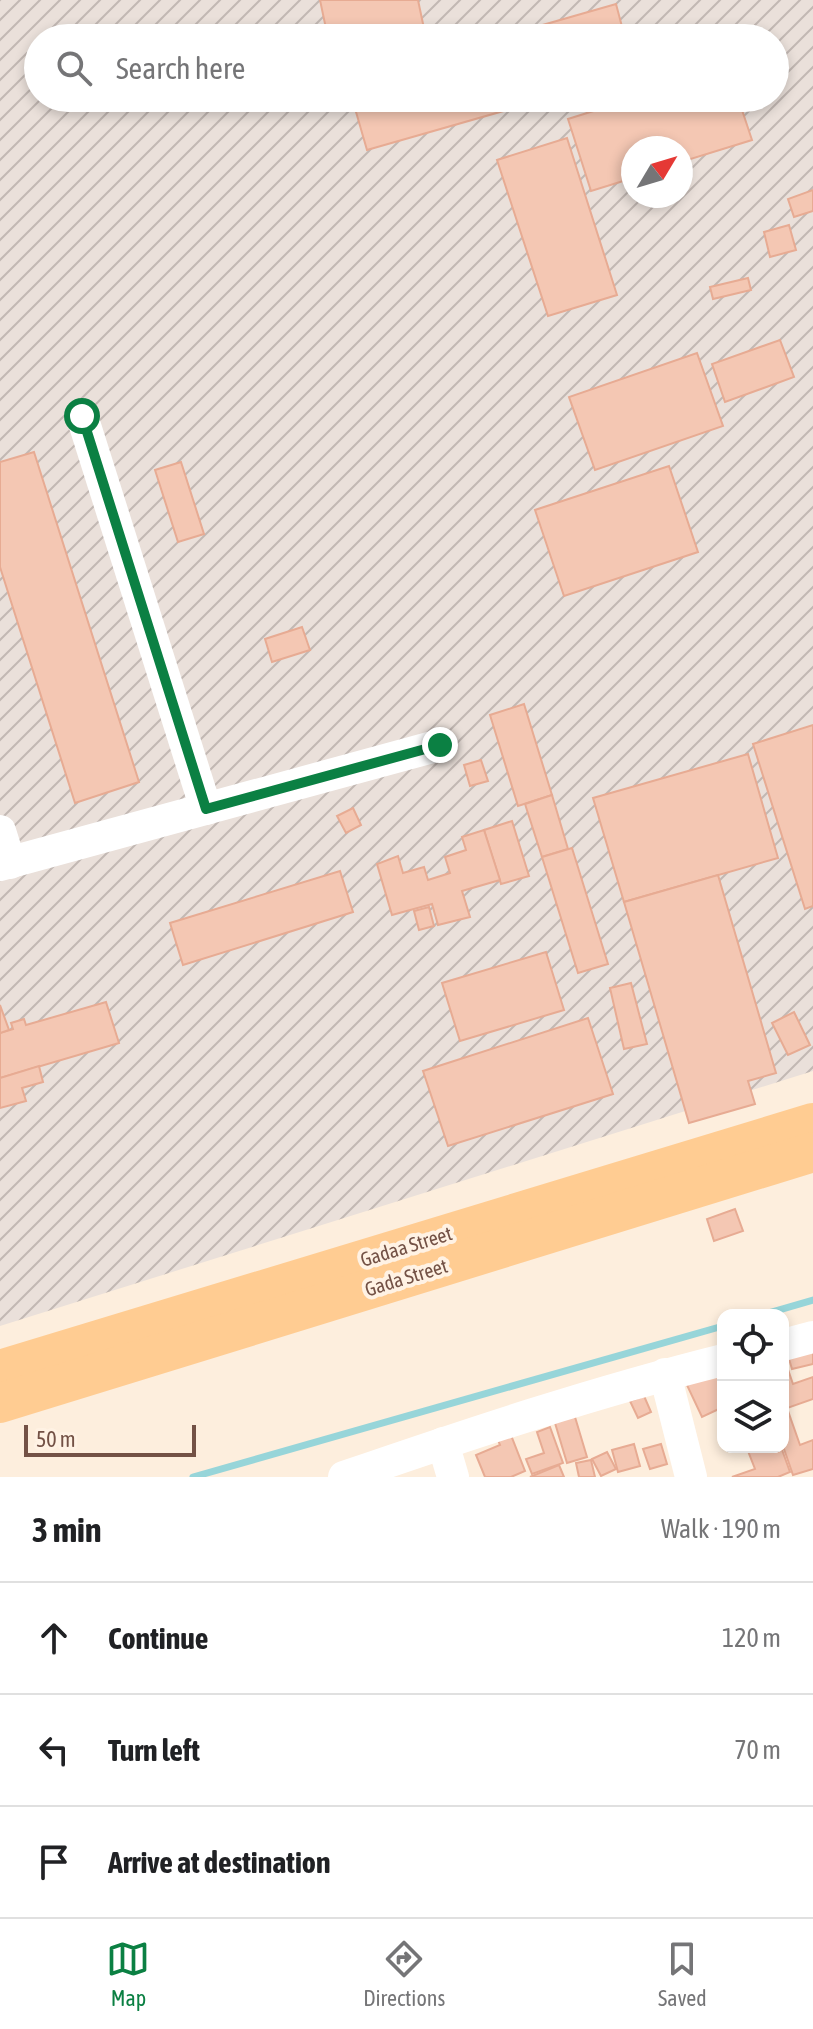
<!DOCTYPE html>
<html lang="en">
<head>
<meta charset="utf-8">
<style>
	:root { --surface:#fff; --page:#f6f6f6; --text:#202124; --muted:#757577; --line:#e0e0e0; --accent:#0b8043 }
	body { margin:0; font-family:"Asap Condensed",sans-serif; background:var(--page); color:var(--text) }
	.controls { position:absolute; right:24px; bottom:24px; display:grid; overflow:hidden; border-radius:16px; box-shadow:0 4px 12px #0003 }
	.controls button { width:72px; height:72px; display:grid; place-items:center; padding:0; border:0; border-bottom:2px solid var(--line); background:var(--surface); color:var(--text); font:40px sans-serif }
	.compass { position:absolute; left:621px; top:136px; width:72px; height:72px; border-radius:50%; background:var(--surface); box-shadow:0 4px 12px #0003; rotate:52deg }
	.scale { position:absolute; left:24px; bottom:20px; width:172px; box-sizing:border-box; padding-left:8px; border:4px solid #735145; border-top:0; font-size:22px; line-height:28px; white-space:nowrap; color:#735145; -webkit-text-stroke:6px #fff2e4; paint-order:stroke }
	.stop { position:absolute; width:24px; height:24px; margin:-18px; border:6px solid #0b8043; border-radius:50%; background:#fff }
	.stop.end { background:#0b8043; border-color:#fff; box-shadow:0 2px 8px #0008 }
	.list { margin:0; padding:0; list-style:none }
	h2 { display:flex; justify-content:space-between; align-items:center; height:104px; margin:0; padding:0 32px; font-size:34px }
	h2 small { font-size:26px; font-weight:400; color:var(--muted) }
	.list li { display:grid; grid-template-columns:52px 1fr auto; gap:24px; align-items:center; box-sizing:border-box; height:112px; padding:0 32px; border-top:2px solid var(--line) }
	.list b { display:block; font-size:30px; white-space:nowrap }
	.list em { font-size:26px; font-style:normal; color:var(--muted) }
	.icon { flex:none; width:44px; height:44px; fill:none; stroke:currentColor; stroke-width:2; stroke-linecap:round; stroke-linejoin:round }
	.map { position:relative; flex:none; width:813px; height:1477px; overflow:hidden }
	.search { position:absolute; background:var(--surface); box-shadow:0 4px 12px #0003; left:24px; right:24px; top:24px; height:88px; display:flex; align-items:center; gap:20px; box-sizing:border-box; padding:0 28px; border-radius:44px; color:var(--muted); font-size:30px }
	.sheet { height:440px; background:var(--surface) }
	nav { display:flex; justify-content:space-around; align-items:center; box-sizing:border-box; height:112px; border-top:2px solid var(--line); background:var(--surface); font-size:22px; color:var(--muted) }
	nav a { display:grid; justify-items:center; gap:4px }
	nav .on { color:var(--accent) }
	.map>svg:first-child { display:block }
</style>
</head>
<body>
<div class="map">
<svg width="813" height="1477" viewBox="0 0 813 1477">
	<defs>
		<pattern id="industrial-furrows" width="10" height="10" patternUnits="userSpaceOnUse" patternTransform="scale(2)"><rect width="10" height="10" fill="#eae0da"/><path d="M-1 1l2-2M0 10L10 0M9 11l2-2" fill="none" stroke="#c2b8b3"/></pattern>
	</defs>
	<rect width="100%" height="100%" fill="#fdeedd"/>
	<path fill="url(#industrial-furrows)" fill-rule="evenodd" d="M0 0H813V1071L0 1326ZM38 38H775V98H38ZM633 148H681V196H633Z"/>
	<g fill="none" stroke-linecap="round" stroke-linejoin="round">
		<g stroke="#97d5d9" stroke-width="7">
			<path d="M762 1315 813 1300"/>
			<path d="M193 1477 723 1326"/>
		</g>
	</g>
	<g fill="#f4c7b3" stroke="#e7ab93" stroke-width="2">
		<path d="M320 0H418L426 38H328Z"/>
		<path d="M616 4 625 38H497Z"/>
		<path d="M352 98H549L367 150Z"/>
		<path d="M635 98H738L752 140 681 162V148H633V178L591 191 568 119Z"/>
		<path d="M567 138 617 295 548 316 497 160Z"/>
		<path d="M813 190V211L794 217 788 199Z"/>
		<path d="M789 225 796 250 770 257 764 232Z"/>
		<path d="M748 278 751 290 713 299 710 287Z"/>
		<path d="M780 340 794 377 725 402 712 364Z"/>
		<path d="M697 353 723 426 595 470 569 397Z"/>
		<path d="M34 452 139 782 75 803 0 567V462Z"/>
		<path d="M181 462 204 534 178 542 155 470Z"/>
		<path d="M669 466 698 552 564 596 535 510Z"/>
		<path d="M302 627 310 650 272 662 265 639Z"/>
		<path d="M524 704 552 795 518 806 490 715Z"/>
		<path d="M813 725V906L805 909 753 744Z"/>
		<path d="M748 754 778 858 624 902 593 798Z"/>
		<path d="M481 760 488 781 470 786 464 765Z"/>
		<path d="M552 795 568 849 542 857 525 804Z"/>
		<path d="M353 808 361 825 346 833 337 816Z"/>
		<path d="M512 821 529 876 501 884 484 830Z"/>
		<path d="M484 830 500 880 462 891 470 917 438 925 432 904 392 915 377 864 398 856 403 873 424 867 428 880 450 873 445 857 466 850 462 837Z"/>
		<path d="M572 848 608 964 578 973 542 857Z"/>
		<path d="M340 871 353 912 183 965 170 923Z"/>
		<path d="M718 875 776 1073 748 1081 755 1104 689 1123 624 902Z"/>
		<path d="M429 907 434 926 419 930 414 911Z"/>
		<path d="M546 952 564 1010 460 1041 442 983Z"/>
		<path d="M631 983 647 1044 624 1049 610 988Z"/>
		<path d="M106 1002 119 1043 0 1078V1033L13 1029 11 1023 24 1019 26 1025Z"/>
		<path d="M0 1005 9 1030 0 1033Z"/>
		<path d="M794 1012 810 1045 788 1055 772 1023Z"/>
		<path d="M588 1018 613 1094 448 1146 423 1071Z"/>
		<path d="M39 1066 43 1082 22 1088 26 1101 0 1108V1078Z"/>
		<path d="M735 1209 743 1231 714 1241 707 1219Z"/>
		<path d="M813 1345V1364L792 1369 787 1352Z"/>
		<path d="M783 1355 793 1384 813 1377V1399L787 1408 800 1445 813 1440V1469L793 1475 783 1446Z"/>
		<path d="M723 1366V1407L702 1417 686 1383Z"/>
		<path d="M644 1396 651 1412 638 1418 630 1401Z"/>
		<path d="M572 1407 587 1457 567 1463 552 1413Z"/>
		<path d="M507 1425 525 1471 511 1477H485L476 1455 500 1445 494 1430Z"/>
		<path d="M550 1427 563 1463 532 1474 526 1459 544 1453 537 1432Z"/>
		<path d="M634 1444 640 1466 618 1472 612 1450Z"/>
		<path d="M661 1444 667 1464 650 1469 643 1449Z"/>
		<path d="M758 1447H781L790 1472 778 1477H732L755 1469 748 1451Z"/>
		<path d="M607 1452 616 1469 601 1476 592 1459Z"/>
		<path d="M591 1460 595 1477H579L576 1463Z"/>
		<path d="M559 1465 564 1477H530Z"/>
	</g>
	<g fill="none" stroke-linecap="round" stroke-linejoin="round">
		<g stroke="#fff" stroke-width="32">
			<path d="M82 416 206 809"/>
			<path d="M0 831 10 863"/>
			<path d="M0 865 440 745"/>
			<path d="M783 1345 813 1337"/>
			<path d="M665 1374 691 1477"/>
			<path d="M443 1443 453 1477"/>
			<path d="M344 1477C469 1434 595 1392 723 1360"/>
		</g>
		<g stroke="#ffcc92" stroke-width="40">
			<path d="M0 1370 813 1123"/>
			<path d="M0 1403 813 1152"/>
		</g>
	</g>
	<g fill="none" stroke-linecap="round" stroke-linejoin="round">
		<path stroke="#0b8043" stroke-width="10" d="M82 416 206 809 440 745"/>
	</g>
	<g text-anchor="middle" dominant-baseline="central" stroke-width="8" stroke-linejoin="round" paint-order="stroke">
		<g font-size="20" fill="#735145" stroke="#fff2e4">
			<text transform="translate(406 1246) rotate(-17)">Gadaa Street</text>
			<text transform="translate(406 1277) rotate(-17)">Gada Street</text>
		</g>
	</g>
</svg>
<div class="controls">
<button><svg class="icon" aria-label="locate" viewBox="0 0 24 24"><circle cx="12" cy="12" r="6"/><path d="M12 2v4M12 18v4M2 12h4M18 12h4"/></svg></button>
<button><svg class="icon" aria-label="layers" viewBox="0 0 24 24"><path d="M12 4l9 5-9 5-9-5zM3 14l9 5 9-5"/></svg></button>
</div>
<svg class="compass" viewBox="-18 -18 36 36"><path d="M0-13l5 13h-10z" fill="#e53935"/><path d="M0 13l5-13h-10z" fill="#757577"/></svg>
<div class="scale">50 m</div>
<div class="stop" style="left:82px;top:416px"></div>
<div class="stop end" style="left:440px;top:745px"></div>
<div class="search"><svg class="icon" aria-label="search" viewBox="0 0 24 24"><circle cx="10" cy="10" r="6"/><path d="M15 15l6 6"/></svg>Search here</div>
</div>
<section class="sheet">
<h2>3 min<small>Walk · 190 m</small></h2>
<ul class="list">
<li><svg class="icon" aria-label="ahead" viewBox="0 0 24 24"><path d="M12 20V5M6 11l6-6 6 6"/></svg><div><b>Continue</b></div><em>120 m</em></li>
<li><svg class="icon" aria-label="left" viewBox="0 0 24 24"><path d="M17 20v-9H6M10 6l-5 5 5 5"/></svg><div><b>Turn left</b></div><em>70 m</em></li>
<li><svg class="icon" aria-label="arrive" viewBox="0 0 24 24"><path d="M6 21V4h12l-3 4 3 4H6"/></svg><div><b>Arrive at destination</b></div></li>
</ul>
</section>
<nav>
<a class="on"><svg class="icon" aria-label="map" viewBox="0 0 24 24"><path d="M3 6l6-2 6 2 6-2v14l-6 2-6-2-6 2zM9 4v14M15 6v14"/></svg>Map</a>
<a><svg class="icon" aria-label="directions" viewBox="0 0 24 24"><path d="M12 3l9 9-9 9-9-9zM9 14v-3h6M13 9l2 2-2 2"/></svg>Directions</a>
<a><svg class="icon" aria-label="saved" viewBox="0 0 24 24"><path d="M7 4h10v16l-5-4-5 4z"/></svg>Saved</a>
</nav>
</body>
</html>
